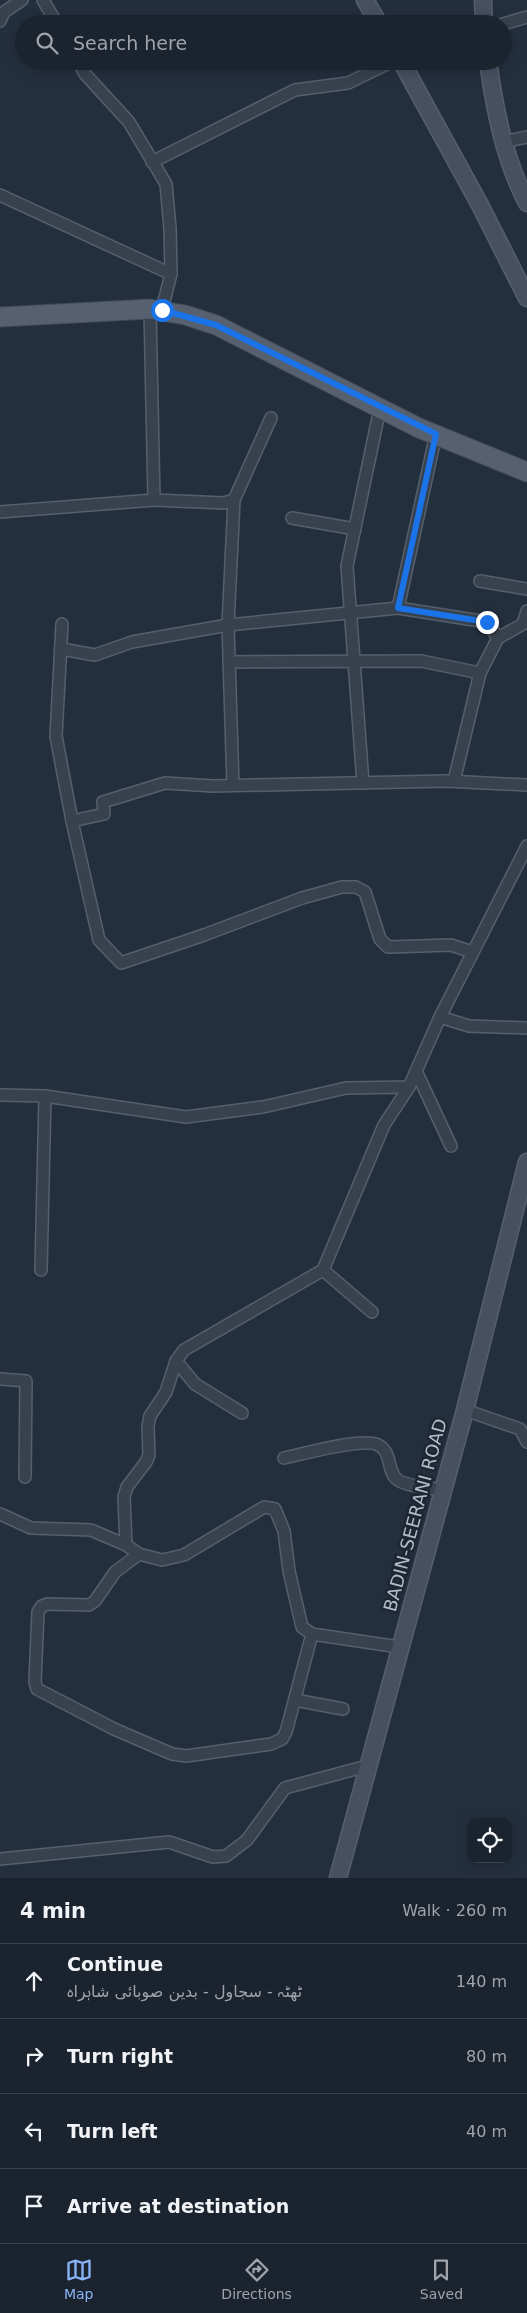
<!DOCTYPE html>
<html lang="en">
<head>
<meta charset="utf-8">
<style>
	:root { --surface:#1b232e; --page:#242b36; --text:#f1f3f6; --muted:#a0a4aa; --line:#39404a; --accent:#8ab4f8 }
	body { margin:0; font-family:"DejaVu Sans","Noto Sans Arabic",sans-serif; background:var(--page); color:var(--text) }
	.controls { position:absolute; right:15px; bottom:15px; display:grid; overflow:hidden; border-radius:10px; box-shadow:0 2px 12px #0003 }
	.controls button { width:45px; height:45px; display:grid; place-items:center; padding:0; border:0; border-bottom:1px solid var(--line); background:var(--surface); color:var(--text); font:25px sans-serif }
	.stop { position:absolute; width:15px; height:15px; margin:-11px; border:4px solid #1a73e8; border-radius:50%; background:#fff }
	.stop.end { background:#1a73e8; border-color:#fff; box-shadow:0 1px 5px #0008 }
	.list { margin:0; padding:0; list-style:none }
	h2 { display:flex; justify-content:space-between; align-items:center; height:65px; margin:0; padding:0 20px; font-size:21px }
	h2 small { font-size:16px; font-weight:400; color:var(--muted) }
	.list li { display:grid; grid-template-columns:32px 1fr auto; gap:15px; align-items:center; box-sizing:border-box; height:75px; padding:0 20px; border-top:1px solid var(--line) }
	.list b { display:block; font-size:19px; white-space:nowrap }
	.list p { margin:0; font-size:16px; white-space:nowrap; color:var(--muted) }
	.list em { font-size:16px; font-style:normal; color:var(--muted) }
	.icon { flex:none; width:28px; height:28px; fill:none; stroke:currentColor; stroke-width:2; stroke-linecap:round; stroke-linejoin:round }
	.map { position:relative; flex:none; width:527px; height:1878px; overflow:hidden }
	.search { position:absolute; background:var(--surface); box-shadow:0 2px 12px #0003; left:15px; right:15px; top:15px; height:55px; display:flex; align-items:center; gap:12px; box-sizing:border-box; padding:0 18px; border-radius:28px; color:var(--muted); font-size:19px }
	.sheet { height:365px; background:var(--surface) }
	nav { display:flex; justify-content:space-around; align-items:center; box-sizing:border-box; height:70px; border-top:1px solid var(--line); background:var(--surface); font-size:14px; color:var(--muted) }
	nav a { display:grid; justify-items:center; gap:2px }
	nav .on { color:var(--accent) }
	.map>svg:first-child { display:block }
</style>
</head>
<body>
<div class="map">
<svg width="527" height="1878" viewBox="0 0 527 1878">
	<rect width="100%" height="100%" fill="#242f3e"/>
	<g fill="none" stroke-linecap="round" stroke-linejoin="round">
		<defs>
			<g id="street">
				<path d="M43 0 57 24"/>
				<path d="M0 21 4 12 22 0"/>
				<path d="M503 24 527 17"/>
				<path d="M78 61 85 74 129 122 166 184 170 228 171 274 162 309"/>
				<path d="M503 142 527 137"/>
				<path d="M152 162 295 90 348 83 393 61"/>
				<path d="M0 195 171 274"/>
				<path d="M150 309 154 500"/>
				<path d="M0 512 154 500 224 503 234 500"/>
				<path d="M292 518 355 529"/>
				<path d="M480 581 527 589"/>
				<path d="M398 608 436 434"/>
				<path d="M62 624 56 736 72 821"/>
				<path d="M61 649 95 655 132 642 228 625 398 608 487 622 498 638"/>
				<path d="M229 662 421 661 480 673"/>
				<path d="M454 781 480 673 498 638 523 624 527 611"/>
				<path d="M363 783 347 566 380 408"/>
				<path d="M233 785 228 625 234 500 271 418"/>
				<path d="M472 952 451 945 388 947 380 939 365 892 356 887H342L302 898 204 935 121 963 99 940 72 821 104 814 103 802 165 783 213 786 447 781 527 785"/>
				<path d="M440 1017 469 1026 527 1028"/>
				<path d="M416 1071 451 1146"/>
				<path d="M0 1095 45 1096 186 1117 263 1107 346 1088 409 1087"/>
				<path d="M41 1270 45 1096"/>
				<path d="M323 1270 372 1312"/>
				<path d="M176 1361 195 1384 242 1413"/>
				<path d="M0 1379 26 1381 25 1477"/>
				<path d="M465 1410 520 1429 527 1442"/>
				<path d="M284 1458C303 1454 363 1437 378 1445 393 1452 386 1472 398 1480 406 1486 431 1488 442 1490"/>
				<path d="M0 1514 31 1528 91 1530 126 1545 139 1554 162 1560 184 1555 264 1507 275 1509 284 1531 289 1571 302 1627 312 1634 399 1647"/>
				<path d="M126 1545 124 1497 127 1487 146 1462 149 1455 148 1426 150 1416 166 1392 176 1361 184 1350 323 1270 384 1125 409 1087 440 1017 527 846"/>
				<path d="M139 1554 115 1572 95 1601 89 1605 47 1604 42 1606 38 1612 35 1682 37 1689 114 1729 172 1754 186 1756 271 1744 282 1739 286 1732 312 1634"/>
				<path d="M295 1700 343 1709"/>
				<path d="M0 1859 169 1842 213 1857 226 1856 247 1840 285 1788 367 1766"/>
			</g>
			<g id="secondary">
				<path d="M365 0 379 24"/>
				<path d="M483 0 484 24"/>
				<path d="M401 61 480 205 527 298"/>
				<path d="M488 61C495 111 504 158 527 203"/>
				<path d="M338 1878 465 1410 527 1162"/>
			</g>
			<path id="primary" d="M0 317 150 309 185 315 216 325 419 428 527 472"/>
		</defs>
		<use href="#street" stroke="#565f6c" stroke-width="14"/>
		<use href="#secondary" stroke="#565f6c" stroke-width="19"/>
		<use href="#primary" stroke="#414a57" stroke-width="21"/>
		<use href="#street" stroke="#38414e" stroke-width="11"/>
		<use href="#secondary" stroke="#465061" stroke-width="16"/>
		<use href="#primary" stroke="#56606e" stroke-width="19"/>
	</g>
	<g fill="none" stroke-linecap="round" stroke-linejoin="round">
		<path stroke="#1a73e8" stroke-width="6" d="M162 310 216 325 436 434 398 608 487 622"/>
	</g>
	<g text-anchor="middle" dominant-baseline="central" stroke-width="5" stroke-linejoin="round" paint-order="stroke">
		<g font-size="18" fill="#b4bcc9" stroke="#1d2633">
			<text transform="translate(415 1515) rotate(-75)">BADIN-SEERANI ROAD</text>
		</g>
	</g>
</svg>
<div class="controls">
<button><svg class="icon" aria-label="locate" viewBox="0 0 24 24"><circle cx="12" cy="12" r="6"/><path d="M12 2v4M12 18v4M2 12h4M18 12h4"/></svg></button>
</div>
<div class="stop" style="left:162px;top:310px"></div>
<div class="stop end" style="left:487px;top:622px"></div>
<div class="search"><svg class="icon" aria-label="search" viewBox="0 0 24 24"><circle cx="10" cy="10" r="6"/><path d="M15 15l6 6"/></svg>Search here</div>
</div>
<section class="sheet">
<h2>4 min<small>Walk · 260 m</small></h2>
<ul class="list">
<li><svg class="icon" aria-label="ahead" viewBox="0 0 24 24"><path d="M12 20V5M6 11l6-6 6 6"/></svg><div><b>Continue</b><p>ٹھٹہ - سجاول - بدین صوبائی شاہراہ</p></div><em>140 m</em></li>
<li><svg class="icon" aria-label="right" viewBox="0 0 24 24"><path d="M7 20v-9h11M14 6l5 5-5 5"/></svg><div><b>Turn right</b></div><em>80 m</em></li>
<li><svg class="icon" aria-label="left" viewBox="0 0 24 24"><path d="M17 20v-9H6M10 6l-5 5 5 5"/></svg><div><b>Turn left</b></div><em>40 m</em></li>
<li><svg class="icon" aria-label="arrive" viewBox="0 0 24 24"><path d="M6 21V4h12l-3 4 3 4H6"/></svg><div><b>Arrive at destination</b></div></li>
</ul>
</section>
<nav>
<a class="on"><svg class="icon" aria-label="map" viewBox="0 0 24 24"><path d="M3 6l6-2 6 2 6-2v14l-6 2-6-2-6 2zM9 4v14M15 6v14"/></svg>Map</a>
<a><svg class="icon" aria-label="directions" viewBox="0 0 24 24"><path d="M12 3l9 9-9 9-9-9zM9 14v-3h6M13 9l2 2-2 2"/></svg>Directions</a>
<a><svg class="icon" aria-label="saved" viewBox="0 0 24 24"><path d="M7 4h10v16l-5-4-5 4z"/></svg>Saved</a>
</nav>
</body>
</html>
